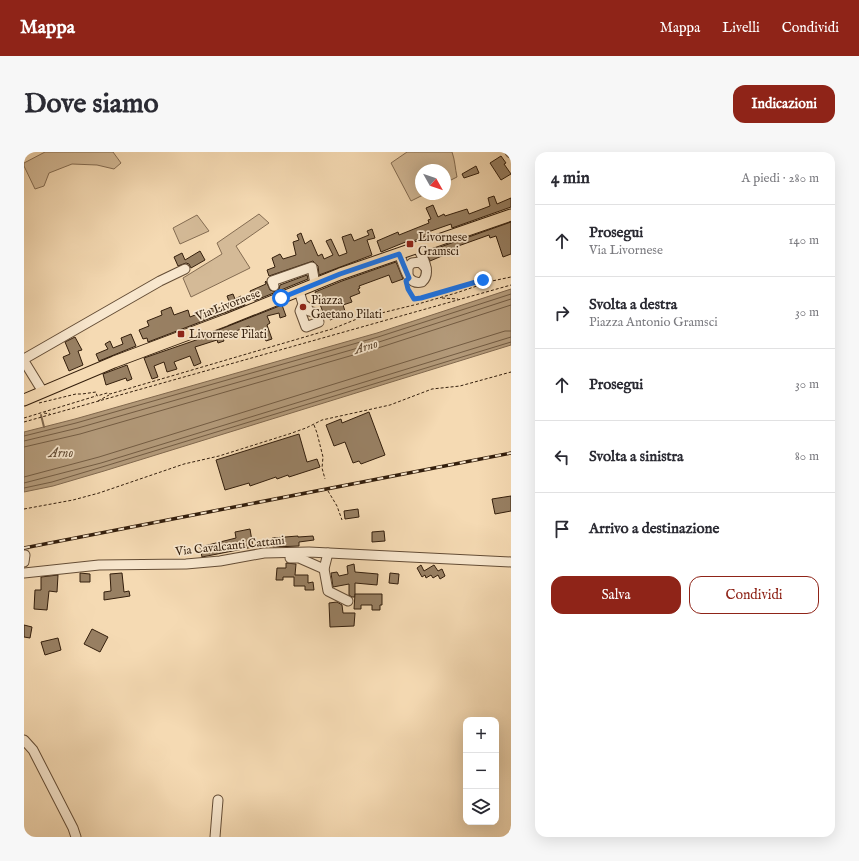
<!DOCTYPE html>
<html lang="it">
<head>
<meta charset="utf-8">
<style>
	:root { --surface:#fff; --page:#f7f7f7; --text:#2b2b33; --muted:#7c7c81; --line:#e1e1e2; --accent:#8f2418 }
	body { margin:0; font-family:"IM FELL English",serif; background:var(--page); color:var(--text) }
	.controls { position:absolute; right:12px; bottom:12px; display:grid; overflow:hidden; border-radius:8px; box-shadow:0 4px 16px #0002 }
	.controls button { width:36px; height:36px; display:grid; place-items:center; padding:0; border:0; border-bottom:1px solid var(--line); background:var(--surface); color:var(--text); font:20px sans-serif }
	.compass { position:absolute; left:391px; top:12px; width:36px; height:36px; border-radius:50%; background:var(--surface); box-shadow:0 4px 16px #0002; rotate:130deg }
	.stop { position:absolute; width:12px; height:12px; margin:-9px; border:3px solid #1a73e8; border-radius:50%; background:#fff }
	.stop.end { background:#1a73e8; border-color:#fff; box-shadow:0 1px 4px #0008 }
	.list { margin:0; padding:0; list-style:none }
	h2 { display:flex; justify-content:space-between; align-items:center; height:52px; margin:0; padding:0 16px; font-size:17px }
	h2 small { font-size:13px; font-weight:400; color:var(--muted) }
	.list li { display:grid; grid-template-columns:26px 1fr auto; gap:12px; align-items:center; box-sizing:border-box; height:72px; padding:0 16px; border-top:1px solid var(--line) }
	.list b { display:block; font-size:15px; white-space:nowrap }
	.list p { margin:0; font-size:13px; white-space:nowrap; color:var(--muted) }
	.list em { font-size:13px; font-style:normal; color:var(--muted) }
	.actions { display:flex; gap:8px; padding:12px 16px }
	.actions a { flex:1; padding:9px 0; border:1px solid var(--accent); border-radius:12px; text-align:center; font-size:14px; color:var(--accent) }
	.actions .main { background:var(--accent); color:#fff }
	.icon { flex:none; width:22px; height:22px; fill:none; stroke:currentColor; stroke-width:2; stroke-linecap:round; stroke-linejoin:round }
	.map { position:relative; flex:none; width:487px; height:685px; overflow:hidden; border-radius:12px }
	header { display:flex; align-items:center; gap:24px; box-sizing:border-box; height:56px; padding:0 20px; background:var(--accent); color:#fff }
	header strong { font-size:19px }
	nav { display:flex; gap:22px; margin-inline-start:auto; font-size:14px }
	.intro { display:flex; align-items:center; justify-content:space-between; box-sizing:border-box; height:96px; padding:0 24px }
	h1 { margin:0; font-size:28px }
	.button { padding:10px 18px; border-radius:12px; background:var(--accent); color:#fff; font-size:14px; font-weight:700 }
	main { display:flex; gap:24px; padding:0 24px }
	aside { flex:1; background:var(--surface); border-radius:12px; box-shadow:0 4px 16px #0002 }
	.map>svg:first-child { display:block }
</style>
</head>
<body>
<header>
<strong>Mappa</strong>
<nav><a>Mappa</a><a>Livelli</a><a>Condividi</a></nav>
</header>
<div class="intro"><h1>Dove siamo</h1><a class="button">Indicazioni</a></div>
<main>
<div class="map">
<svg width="487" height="685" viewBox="0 0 487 685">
	<rect width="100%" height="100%" fill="#f5dab3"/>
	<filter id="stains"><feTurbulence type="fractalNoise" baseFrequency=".005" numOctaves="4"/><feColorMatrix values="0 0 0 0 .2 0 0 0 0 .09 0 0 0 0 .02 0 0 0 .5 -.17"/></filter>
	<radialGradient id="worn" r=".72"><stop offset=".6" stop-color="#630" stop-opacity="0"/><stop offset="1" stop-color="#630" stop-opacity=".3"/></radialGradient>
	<g fill="#d4ba97" stroke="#846c52">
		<path d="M21 0H89L97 11 90 17 73 13 48 12 25 21 20 34 11 37 0 14V11Z"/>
		<path d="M383 0H428C431 8 431 16 433 25L421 31V18H397V42H401L387 49 367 11Z"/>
		<path d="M235 62 245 71 212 94 226 116 167 145 159 126 198 102 193 91Z"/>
		<path d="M173 63 185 79 156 92 149 76Z"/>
	</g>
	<path fill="#b39a7a" stroke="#80684e" d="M487 137V193L80 319 29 334 0 340V280L51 267 353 181Z"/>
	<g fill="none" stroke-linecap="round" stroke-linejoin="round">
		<g stroke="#735c43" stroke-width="1">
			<path d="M0 284 52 271 354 185 487 142"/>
			<path d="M0 289 54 276 355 190 487 147"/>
			<path d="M0 295 56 282 357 195 487 153"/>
			<path d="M0 325 75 305 481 179H487"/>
			<path d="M0 331 77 311 487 185"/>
			<path d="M0 336 28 330 78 315 487 190"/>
		</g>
		<path stroke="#80684e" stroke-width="2" d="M17 263 20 275"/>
	</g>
	<g fill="#988063" stroke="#331e0c">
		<path d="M477 4 482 11 480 12 487 22 477 28 466 11Z"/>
		<path d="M452 14 455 21 440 26 438 22Z"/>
		<path d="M470 44 473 52 487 46V55L428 76 427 72 404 80 405 83 384 91V89L357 100 353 89 374 80 375 83 405 71 404 68 407 67 402 56 409 53 414 65 420 62 421 64 443 57 445 62 466 54 464 46Z"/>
		<path d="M487 70V102L479 105 472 84 466 86 465 83 423 98 425 101 406 109 402 100Z"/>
		<path d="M348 77 351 86 343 88 348 103 295 123 294 114 289 109 245 124 243 118 251 115 248 106 256 102 259 107 272 103 269 90 275 88 273 83 277 81 281 92 287 88 294 104 298 102 300 107 309 103 302 89 307 87 315 104 323 101 318 85 327 82 330 89 345 83 343 79Z"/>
		<path d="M176 99 181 108 167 116 165 112 162 111 154 114 150 105 158 101 161 108Z"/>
		<path d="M372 110 379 127 368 131 365 123 335 134 336 136 334 137 336 141 326 145 328 150 319 153 322 162 306 168 304 164 301 165 291 140 318 129Z"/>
		<path d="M283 123 284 127 230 149 226 139 242 132 241 130 242 129 246 138 252 140 255 137 256 133Z"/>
		<path d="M209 142 211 147 217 144 221 153 124 190 123 186 119 187 115 178 125 174 123 169 138 163 137 159 147 155 150 163 164 158 166 165 191 155 192 157 206 152 203 144Z"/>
		<path d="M258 153 262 164 256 166 255 161 243 164 246 171 243 173 248 187 242 189 240 184 233 187 230 178 227 179 225 174 212 179 214 182 209 184 207 181 198 184 200 189 194 191 193 188 171 195 177 211 170 214 166 204 150 210 153 217 143 220 140 210 130 214 134 225 128 227 120 206 175 187 174 186Z"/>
		<path d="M107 182 112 194 75 209 72 202 84 197 81 192 86 189 89 196 99 192 97 186Z"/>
		<path d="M51 185 58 198 54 199 59 213 45 219 39 205 46 202 41 190Z"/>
		<path d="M103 213 108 227 103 229 102 226 82 233 79 222Z"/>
		<path d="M345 260 361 303 337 312 335 309 329 311 321 290 310 294 302 273 317 267 318 271Z"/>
		<path d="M275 282 283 310 293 307 296 315 265 325 264 323 253 327 252 325 226 334 225 331 201 338 192 308Z"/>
		<path d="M487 344V359L471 362 468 347Z"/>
		<path d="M334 357 335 365 321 367 320 359Z"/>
		<path d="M226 377 229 395 178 405 176 395 212 386 211 380Z"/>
		<path d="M360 379 361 389 348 390V380Z"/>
		<path d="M274 384V385L289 384 290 388 275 390V394L249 395 248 386Z"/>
		<path d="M262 411 272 412 271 423H284V431L289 430 290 438H281V434H270V425H259V428H252L253 416H262Z"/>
		<path d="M330 412 331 420 354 422 353 433 331 431V445H328L325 443V432L309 435 307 421 313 420 315 424 324 422 323 414Z"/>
		<path d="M397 413 400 419 410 413 414 419 418 417 421 424 416 427 414 423 409 426 407 423 402 426 401 423 398 425 393 416Z"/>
		<path d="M56 421 66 422V430H56Z"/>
		<path d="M98 421 100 440 105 439 106 444 80 448V440L87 439 86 422Z"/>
		<path d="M366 421 375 422 374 432 365 431Z"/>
		<path d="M34 423 33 440 25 439 23 458 10 457 11 438H17V425Z"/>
		<path d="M331 442H358V453H356V458H348V453H337V457H330Z"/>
		<path d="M313 450 318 453 319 461H331L330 474 306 475 305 451Z"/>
		<path d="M0 473 8 475 6 486 0 485Z"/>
		<path d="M68 477 84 485 76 500 60 492Z"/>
		<path d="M34 486 37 498 21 503 17 490Z"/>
	</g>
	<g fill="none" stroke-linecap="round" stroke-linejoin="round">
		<path stroke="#ceb492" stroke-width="9" stroke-dasharray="9 4.5" stroke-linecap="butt" d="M0 394 1 403"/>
		<defs>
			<g id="minor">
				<path d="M486 0 487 1"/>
				<path d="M375 102C381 113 382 134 398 130 408 121 399 105 393 95"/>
				<path d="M384 123V115L388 111 396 110 402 116"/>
				<path d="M250 134 248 129 288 115 291 132"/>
				<path d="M275 139 279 152 283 155 285 159 292 161 295 170 282 175 276 159 279 152"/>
				<path d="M0 207 136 129 161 117"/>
				<path d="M0 209 19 240"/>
				<path d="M304 401 300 417 304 439 324 449"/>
				<path d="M266 406H275L300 417"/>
				<path d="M0 410 1 403"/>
				<path d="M0 421 75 413 162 412 196 409 240 401 285 400 487 410"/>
				<path d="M0 588 9 598 49 676 52 685"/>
				<path d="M191 685 194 648"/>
			</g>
			<path id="major" d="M0 248 90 210 202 168 316 122 487 63"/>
		</defs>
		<use href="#minor" stroke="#644d36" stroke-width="11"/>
		<use href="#major" stroke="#331e0c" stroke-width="13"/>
		<g stroke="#331e0c" stroke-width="1" stroke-dasharray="3 2" stroke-linecap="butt">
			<path d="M384 135 390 147H393L456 129H468L487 125"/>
			<path d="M418 146 434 147"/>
			<path d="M74 249 85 243"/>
			<path d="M15 251 52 242H58L72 240 73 244 83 241 86 242 308 177 333 167 394 152 432 141 468 129"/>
			<path d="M20 261 26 262"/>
			<path d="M0 266 72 244"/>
			<path d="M0 270 487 133"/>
			<path d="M290 273 293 281 299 305 298 316 301 327"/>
			<path d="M304 339 313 354 318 368"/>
			<path d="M0 357 49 348 75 341 160 312 195 304 265 282 282 276 298 268 366 253 408 237 436 234 487 220"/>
		</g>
		<use href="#minor" stroke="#f8e7ce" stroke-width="9"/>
		<use href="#major" stroke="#f5dab3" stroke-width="11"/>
		<defs>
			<path id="rail" d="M0 396 487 301"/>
		</defs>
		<use href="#rail" stroke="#331e0c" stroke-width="3.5"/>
		<use href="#rail" stroke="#f8e7ce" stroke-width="2" stroke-dasharray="6" stroke-linecap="butt"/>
	</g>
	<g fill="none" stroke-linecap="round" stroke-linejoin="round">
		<path stroke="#1a73e8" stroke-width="5" d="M257 146 316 122 375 102 385 126 382 129 384 137 390 147 397 146 459 128"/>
	</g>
	<g fill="#8f2418" stroke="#f8e7ce" stroke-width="1.5">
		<rect x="382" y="88" width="8" height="8" rx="2"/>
		<circle cx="279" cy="155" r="4"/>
		<rect x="153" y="178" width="8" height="8" rx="2"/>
	</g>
	<g text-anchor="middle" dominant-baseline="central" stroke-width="3.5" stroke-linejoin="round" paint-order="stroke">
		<g font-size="12" fill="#331e0c" stroke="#f8e7ce" text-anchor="start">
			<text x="394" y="85">Livornese<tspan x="394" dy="14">Gramsci</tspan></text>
			<text x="287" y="148">Piazza<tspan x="287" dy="14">Gaetano Pilati</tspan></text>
			<text x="165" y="182">Livornese Pilati</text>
		</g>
		<g font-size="12" fill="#331e0c" stroke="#f8e7ce">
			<text transform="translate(204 153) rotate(-21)">Via Livornese</text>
			<text transform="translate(206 394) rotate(-6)">Via Cavalcanti Cattani</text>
		</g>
		<g font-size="13" font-style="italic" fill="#604932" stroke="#f8e7ce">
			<text transform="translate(342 195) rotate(-17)">Arno</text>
			<text x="37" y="301">Arno</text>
		</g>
	</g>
	<rect width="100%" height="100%" filter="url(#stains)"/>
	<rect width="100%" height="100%" fill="url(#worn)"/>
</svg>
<div class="controls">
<button>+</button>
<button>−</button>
<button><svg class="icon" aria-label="layers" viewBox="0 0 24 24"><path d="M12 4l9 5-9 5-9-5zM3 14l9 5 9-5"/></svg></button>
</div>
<svg class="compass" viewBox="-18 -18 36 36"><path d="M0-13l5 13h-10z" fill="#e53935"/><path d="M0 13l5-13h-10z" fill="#7c7c81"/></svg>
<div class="stop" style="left:257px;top:146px"></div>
<div class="stop end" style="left:459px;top:128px"></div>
</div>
<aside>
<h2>4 min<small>A piedi · 280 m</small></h2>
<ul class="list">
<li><svg class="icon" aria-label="ahead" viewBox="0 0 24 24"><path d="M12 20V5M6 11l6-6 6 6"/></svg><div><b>Prosegui</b><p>Via Livornese</p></div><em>140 m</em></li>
<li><svg class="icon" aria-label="right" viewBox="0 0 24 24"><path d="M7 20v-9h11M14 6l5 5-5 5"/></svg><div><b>Svolta a destra</b><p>Piazza Antonio Gramsci</p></div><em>30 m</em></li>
<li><svg class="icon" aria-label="ahead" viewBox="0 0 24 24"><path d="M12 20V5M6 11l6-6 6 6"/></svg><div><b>Prosegui</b></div><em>30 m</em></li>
<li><svg class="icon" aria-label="left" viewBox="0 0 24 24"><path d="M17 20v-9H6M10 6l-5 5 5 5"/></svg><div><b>Svolta a sinistra</b></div><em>80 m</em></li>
<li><svg class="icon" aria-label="arrive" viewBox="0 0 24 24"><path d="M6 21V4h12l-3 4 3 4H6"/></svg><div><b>Arrivo a destinazione</b></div></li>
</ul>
<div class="actions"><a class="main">Salva</a><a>Condividi</a></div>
</aside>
</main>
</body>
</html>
